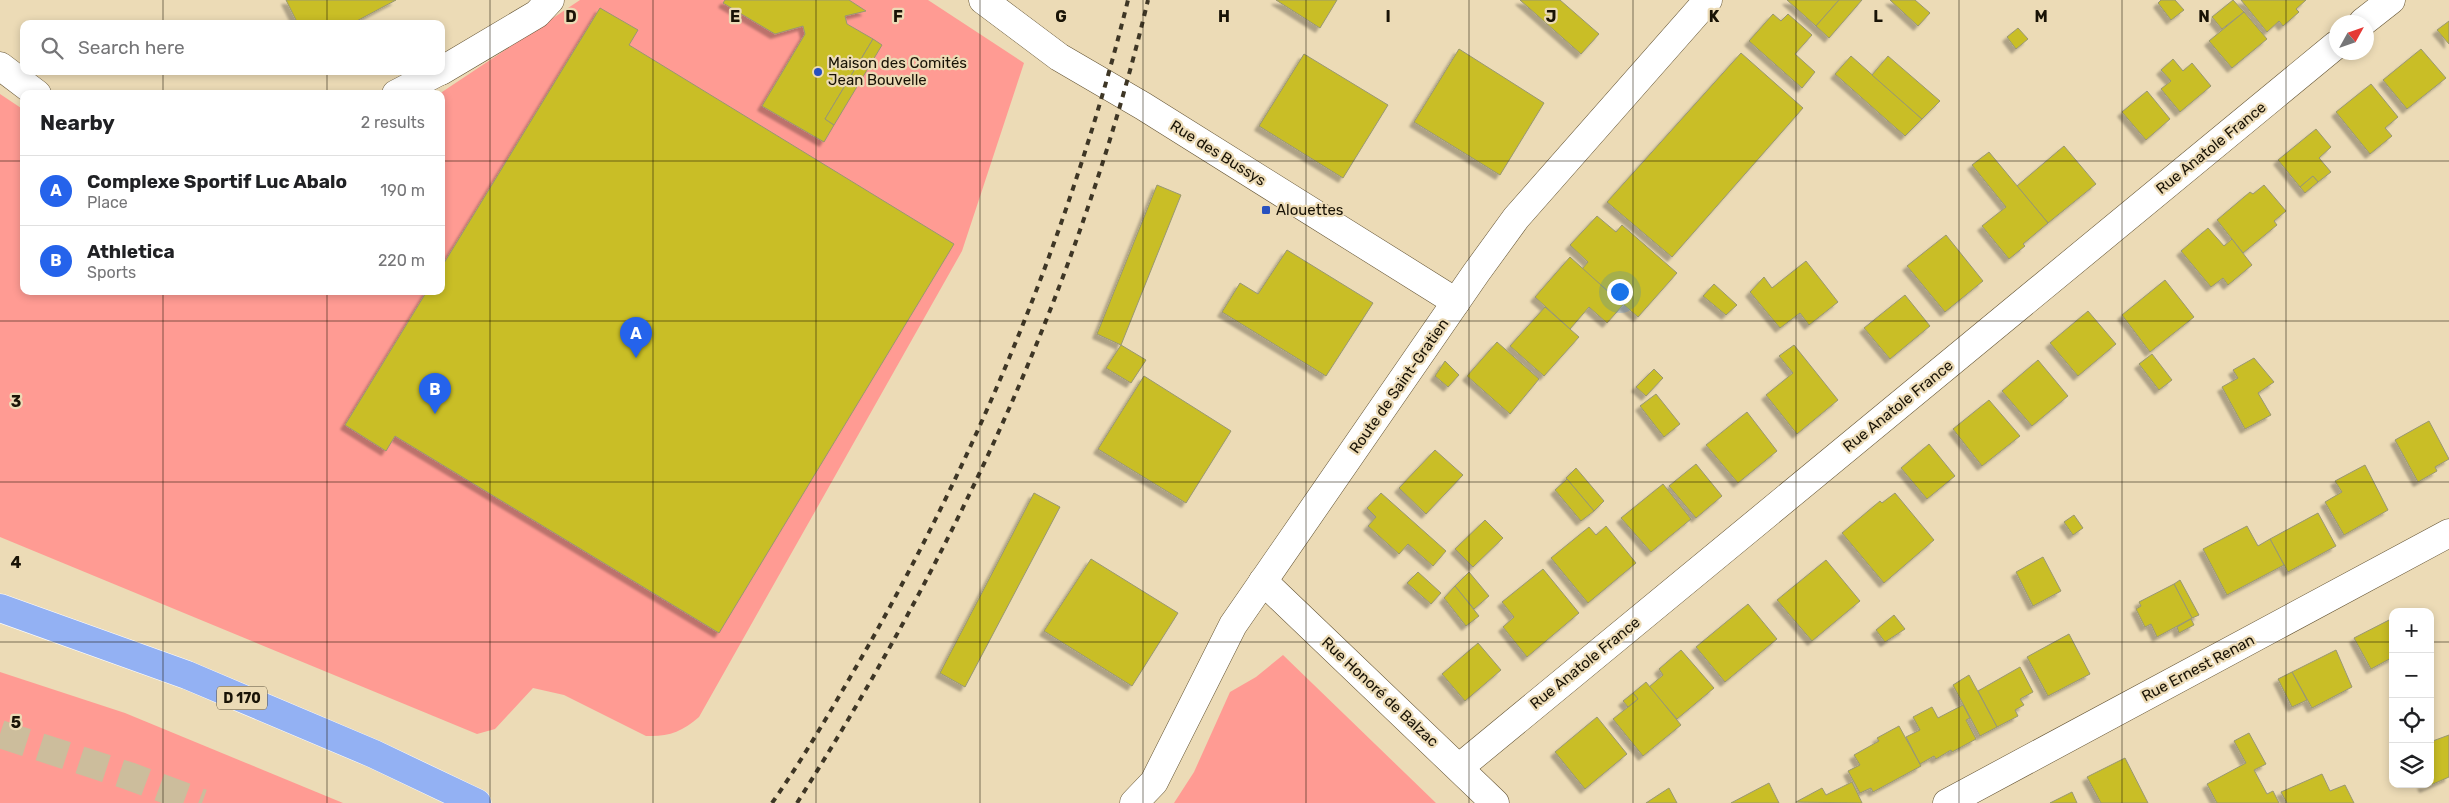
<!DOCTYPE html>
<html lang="en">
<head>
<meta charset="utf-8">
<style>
	:root { --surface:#fff; --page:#f6f6f6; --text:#202124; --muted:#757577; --line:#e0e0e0; --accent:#2563eb }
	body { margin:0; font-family:Rubik,sans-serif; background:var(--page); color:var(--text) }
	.controls { position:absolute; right:15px; bottom:15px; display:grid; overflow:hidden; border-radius:10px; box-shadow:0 2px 8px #0003 }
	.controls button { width:45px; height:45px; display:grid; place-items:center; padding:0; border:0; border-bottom:1px solid var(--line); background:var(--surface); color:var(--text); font:25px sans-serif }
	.compass { position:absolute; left:2329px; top:15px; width:45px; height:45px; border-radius:50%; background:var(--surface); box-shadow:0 2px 8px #0003; rotate:50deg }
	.you { position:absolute; left:1619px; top:291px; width:18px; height:18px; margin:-12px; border:4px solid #fff; border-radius:50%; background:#1a73e8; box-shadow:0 0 0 8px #1a73e833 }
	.badge { display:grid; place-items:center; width:32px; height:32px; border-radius:50%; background:var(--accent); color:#fff; font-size:16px; font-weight:700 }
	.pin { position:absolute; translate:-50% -41px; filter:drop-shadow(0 1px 2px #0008) }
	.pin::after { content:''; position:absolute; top:26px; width:18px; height:15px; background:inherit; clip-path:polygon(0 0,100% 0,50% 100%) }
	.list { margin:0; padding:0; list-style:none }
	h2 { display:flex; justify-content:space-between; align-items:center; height:65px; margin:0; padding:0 20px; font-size:21px }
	h2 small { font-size:16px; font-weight:400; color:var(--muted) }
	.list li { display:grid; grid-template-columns:32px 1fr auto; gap:15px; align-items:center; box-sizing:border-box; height:70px; padding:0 20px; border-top:1px solid var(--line) }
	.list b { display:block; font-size:19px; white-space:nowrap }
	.list p { margin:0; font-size:16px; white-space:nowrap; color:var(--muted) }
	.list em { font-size:16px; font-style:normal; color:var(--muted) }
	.icon { flex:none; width:28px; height:28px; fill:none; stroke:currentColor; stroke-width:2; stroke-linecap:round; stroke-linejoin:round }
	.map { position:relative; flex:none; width:2449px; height:803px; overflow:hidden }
	.search { position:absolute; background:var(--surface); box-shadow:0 2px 8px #0003; left:20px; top:20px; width:425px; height:55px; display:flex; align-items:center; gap:12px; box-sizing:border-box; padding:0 18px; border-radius:10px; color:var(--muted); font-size:19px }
	.panel { position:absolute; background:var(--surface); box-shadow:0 2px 8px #0003; left:20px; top:90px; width:425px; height:205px; border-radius:10px }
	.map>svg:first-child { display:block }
</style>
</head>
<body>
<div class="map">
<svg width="2449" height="803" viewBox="0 0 2449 803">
	<defs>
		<filter id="shadow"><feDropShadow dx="-4.5" dy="4.5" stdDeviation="1" flood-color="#0004"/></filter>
	</defs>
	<rect width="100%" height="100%" fill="#ecdbb6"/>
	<g fill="#ff9b93">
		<path d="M580 0H928L1024 63 962 251 699 717C682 732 668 737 646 736L564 695 533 688 495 729 477 734 0 537V94L24 110V291H441V94H439Z"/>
		<path d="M1283 655 1436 803H1174L1194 772 1230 692 1256 677Z"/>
		<path d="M0 672 125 713 343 803H0Z"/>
	</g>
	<g fill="#c9be27" stroke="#999772" filter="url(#shadow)">
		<path d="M286 0H396L351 24H298Z"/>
		<path d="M725 0H849L866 11 845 16 847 24 873 39 825 119 834 125 824 142 762 106 805 34 803 26 775 34 723 3Z"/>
		<path d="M1276 0H1337L1320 28Z"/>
		<path d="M1520 0H1560L1599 34 1581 54Z"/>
		<path d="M1787 0H1839L1816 26Z"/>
		<path d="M1839 0H1862L1829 38 1816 26Z"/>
		<path d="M1890 0H1915L1930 13 1918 26Z"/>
		<path d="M2161 0H2175L2184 10 2171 20 2158 3Z"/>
		<path d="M2233 0 2244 12 2222 29 2212 17Z"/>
		<path d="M2241 0H2306L2296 9 2299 12 2283 26 2279 21 2267 32Z"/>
		<path d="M600 8 638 30 629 45 954 244 719 633 395 436 386 451 345 425 427 291H441V268Z"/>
		<path d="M2244 12 2267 39 2232 68 2209 41Z"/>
		<path d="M1773 14 1781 21 1788 14 1812 35 1795 54 1815 72 1802 88 1749 41Z"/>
		<path d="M2449 21V44L2437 30Z"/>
		<path d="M2018 28 2028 39 2016 49 2007 37Z"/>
		<path d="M873 39 882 45 834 125 825 119Z"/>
		<path d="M1459 49 1544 103 1500 175 1414 122Z"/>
		<path d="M2421 49 2446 78 2407 109 2383 80Z"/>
		<path d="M1741 53 1803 108 1672 257 1607 202Z"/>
		<path d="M1304 54 1388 105 1343 178 1259 126Z"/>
		<path d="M1851 56 1922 119 1905 136 1835 74Z"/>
		<path d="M1888 56 1940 101 1922 119 1872 75Z"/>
		<path d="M2173 59 2183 71 2192 63 2211 86 2180 112 2161 89 2171 81 2161 70Z"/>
		<path d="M2371 84 2398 117 2385 128 2392 136 2370 154 2336 112Z"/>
		<path d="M2147 91 2170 119 2146 140 2122 112Z"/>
		<path d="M2316 129 2331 147 2319 158 2331 172 2318 182 2313 176 2300 187 2278 160Z"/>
		<path d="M2064 146 2096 184 2048 223 2017 186Z"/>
		<path d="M1989 152 2048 223 2023 244 2025 246 2009 259 1982 226 2006 207 1972 165Z"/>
		<path d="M2313 176 2318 182 2305 193 2300 187Z"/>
		<path d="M1157 185 1181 195 1121 345 1097 334Z"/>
		<path d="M2264 185 2286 211 2274 221 2277 225 2243 253 2217 220 2250 192 2253 194Z"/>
		<path d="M1597 216 1616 232 1622 225 1677 273 1638 317 1582 269 1588 262 1570 245Z"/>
		<path d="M2208 228 2224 246 2232 239 2252 265 2228 285 2223 278 2211 287 2181 251Z"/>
		<path d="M1946 235 1983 281 1945 312 1907 266Z"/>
		<path d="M1287 250 1373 303 1326 376 1222 312 1240 283 1258 294Z"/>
		<path d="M1570 257 1623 305 1607 323 1589 307 1570 329 1535 297Z"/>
		<path d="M1806 261 1838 302 1809 325 1800 313 1780 328 1750 292 1764 277 1772 288Z"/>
		<path d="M2165 280 2194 317 2150 352 2122 315Z"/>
		<path d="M1714 284 1737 305 1726 315 1703 296Z"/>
		<path d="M1905 295 1930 326 1890 359 1864 328Z"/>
		<path d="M1545 307 1579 337 1544 376 1510 346Z"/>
		<path d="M2088 311 2116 344 2078 376 2050 343Z"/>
		<path d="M1497 342 1539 379 1510 414 1467 376Z"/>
		<path d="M1121 345 1146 360 1131 383 1106 368Z"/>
		<path d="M1794 345 1838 400 1797 434 1766 395 1793 373 1779 356Z"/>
		<path d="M2152 354 2172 380 2159 390 2139 364Z"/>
		<path d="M2254 358 2274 382 2258 393 2271 415 2245 429 2222 387 2238 378 2233 370Z"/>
		<path d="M2038 360 2068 396 2032 426 2002 391Z"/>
		<path d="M1445 361 1459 375 1448 387 1435 376Z"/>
		<path d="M1654 369 1663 378 1646 396 1636 387Z"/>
		<path d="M1144 376 1231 431 1186 503 1098 449Z"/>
		<path d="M1656 394 1680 424 1664 437 1640 406Z"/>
		<path d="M1989 400 2020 436 1982 466 1953 429Z"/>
		<path d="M1747 412 1777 451 1738 483 1706 445Z"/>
		<path d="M2429 421 2449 459 2435 467 2437 471 2418 482 2395 440Z"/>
		<path d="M1929 444 1955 476 1927 499 1901 468Z"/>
		<path d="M1435 450 1463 475 1426 514 1399 488Z"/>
		<path d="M1696 464 1722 496 1696 518 1669 486Z"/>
		<path d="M2365 465 2388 510 2344 535 2325 502 2342 492 2335 481Z"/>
		<path d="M1576 468 1604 501 1594 511 1566 478Z"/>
		<path d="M1567 479 1594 511 1581 521 1555 490Z"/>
		<path d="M1663 484 1691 519 1651 552 1621 518Z"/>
		<path d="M1034 493 1060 507 965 687 940 673Z"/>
		<path d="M1381 493 1446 551 1433 566 1408 544 1399 554 1368 526 1376 517 1367 508Z"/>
		<path d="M1895 493 1934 540 1884 583 1842 533 1880 501 1882 503Z"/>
		<path d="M2318 513 2336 546 2288 572 2270 539Z"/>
		<path d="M2074 515 2083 528 2073 535 2064 522Z"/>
		<path d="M1485 520 1503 538 1473 567 1455 549Z"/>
		<path d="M1606 526 1636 563 1588 603 1551 558 1589 527 1596 535Z"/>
		<path d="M2247 526 2258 546 2270 539 2284 565 2227 595 2203 549Z"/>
		<path d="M2043 557 2061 591 2033 606 2016 572Z"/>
		<path d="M1091 559 1178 613 1132 686 1044 631Z"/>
		<path d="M1826 560 1860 601 1812 641 1777 600Z"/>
		<path d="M1543 569 1579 613 1527 657 1503 627 1514 617 1502 602Z"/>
		<path d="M1418 572 1441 593 1431 604 1407 583Z"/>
		<path d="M1469 572 1489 596 1474 609 1455 586Z"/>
		<path d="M2180 580 2199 615 2192 618 2174 584Z"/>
		<path d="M2174 584 2192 618 2157 637 2151 624 2145 627 2136 609 2141 606 2139 602Z"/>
		<path d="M1455 586 1479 616 1466 626 1444 598Z"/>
		<path d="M1748 604 1777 639 1725 682 1696 647Z"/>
		<path d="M1894 615 1905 629 1885 642 1876 630Z"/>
		<path d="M2393 618V657L2371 669 2354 638Z"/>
		<path d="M2191 619 2194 625 2179 633 2177 627Z"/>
		<path d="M2069 634 2090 674 2048 696 2027 657Z"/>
		<path d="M1478 643 1501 670 1465 701 1442 674Z"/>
		<path d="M1681 650 1714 688 1677 719 1649 687 1663 675 1659 669Z"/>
		<path d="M2336 650 2352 687 2312 708 2292 672Z"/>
		<path d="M2020 667 2033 692 2020 699 2024 705 2015 710 2018 716 1997 727 1978 691Z"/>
		<path d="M2292 672 2307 700 2292 707 2278 679Z"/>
		<path d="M1969 675 1997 727 1980 736 1953 685Z"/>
		<path d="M1646 682 1681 725 1643 756 1613 719 1638 699 1633 693Z"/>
		<path d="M1633 693 1638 699 1628 707 1623 701Z"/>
		<path d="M1963 705 1970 718 1966 720 1976 739 1952 752 1951 750 1936 759 1934 756 1920 764 1906 737 1920 730 1913 717 1932 707 1938 718Z"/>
		<path d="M1597 717 1627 754 1585 789 1555 752Z"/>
		<path d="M1899 726 1921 766 1873 792 1871 788 1860 793 1848 771 1860 765 1854 755 1879 741 1877 738Z"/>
		<path d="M2249 733 2266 764 2254 770 2267 794 2273 791 2279 803H2217L2207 784 2246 763 2234 741Z"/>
		<path d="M2449 735V777L2424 788 2422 784H2430V742Z"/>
		<path d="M2125 758 2148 803H2101L2087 777Z"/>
		<path d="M2322 774 2330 791 2345 785 2354 803H2287L2281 792Z"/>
		<path d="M1852 782 1862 803 1796 802 1822 788 1826 795Z"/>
		<path d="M1769 783 1779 803H1731Z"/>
		<path d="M1669 788 1677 803H1646Z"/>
		<path d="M2072 792 2077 803H2050Z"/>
	</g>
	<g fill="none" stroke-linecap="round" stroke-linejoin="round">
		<path stroke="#ccbd9c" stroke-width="28" stroke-dasharray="28 14" stroke-linecap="butt" d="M0 734 129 776 202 803"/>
		<defs>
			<g id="minor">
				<path d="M983 0 1059 57 1143 106 1456 302"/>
				<path d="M2363 22 2391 0"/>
				<path d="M0 66 37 94"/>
				<path d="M441 71 537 14 550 0"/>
				<path d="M396 94 440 71"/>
				<path d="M1263 581 1495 803"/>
				<path d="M1460 767 2336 45"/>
				<path d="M1134 803 1154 782 1233 625 1476 273 1516 218 1708 0"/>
				<path d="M1947 803 2449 533"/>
			</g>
			<path id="highway" d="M0 608 187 675 374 754 477 803"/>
		</defs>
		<use href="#minor" stroke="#625232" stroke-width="29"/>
		<use href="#highway" stroke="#fff" stroke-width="29"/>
		<use href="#minor" stroke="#fff" stroke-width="28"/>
		<use href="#highway" stroke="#93b1f3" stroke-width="28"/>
		<g stroke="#3e3625" stroke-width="4" stroke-dasharray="6 6" stroke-linecap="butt">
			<path d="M772 803C807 753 837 700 867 648 982 445 1072 226 1128 0"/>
			<path d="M797 803C954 555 1080 286 1148 0"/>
		</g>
	</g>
	<path fill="none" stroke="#191306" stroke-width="1" stroke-opacity="0.55" d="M163 0V24M327 0V24M490 0V803M653 0V803M816 0V803M980 0V803M1143 0V803M1306 0V803M1469 0V803M1633 0V803M1796 0V803M1959 0V803M2122 0V803M2286 0V803M163 71V94M327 71V94M0 161H24M441 161H2449M163 291V803M327 291V803M0 321H2449M0 482H2449M0 642H2393M2430 642H2449"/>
	<g fill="#2750bf" stroke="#ecdbb6" stroke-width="2">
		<circle cx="818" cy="72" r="5"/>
		<rect x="1261" y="205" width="10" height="10" rx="2.5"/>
	</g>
	<g text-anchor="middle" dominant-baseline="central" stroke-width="4.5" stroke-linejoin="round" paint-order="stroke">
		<rect fill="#ecdbb6" stroke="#584f3b" stroke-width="1" x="217" y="686.5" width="50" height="23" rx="4"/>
		<g font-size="14" font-weight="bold" fill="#191306">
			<text x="242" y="698">D 170</text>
		</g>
		<g font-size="15" fill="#191306" stroke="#ecdbb6" text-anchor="start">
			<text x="828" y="63">Maison des Comités<tspan x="828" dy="17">Jean Bouvelle</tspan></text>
			<text x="1276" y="210">Alouettes</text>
		</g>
		<g font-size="15" fill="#191306" stroke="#ecdbb6">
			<text transform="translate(2211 148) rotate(-39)">Rue Anatole France</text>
			<text transform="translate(1218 153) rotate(32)">Rue des Bussys</text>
			<text transform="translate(1399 386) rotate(-55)">Route de Saint-Gratien</text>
			<text transform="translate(1898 406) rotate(-39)">Rue Anatole France</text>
			<text transform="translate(1585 663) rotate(-39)">Rue Anatole France</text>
			<text transform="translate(2198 668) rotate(-28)">Rue Ernest Renan</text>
			<text transform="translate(1380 692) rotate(43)">Rue Honoré de Balzac</text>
		</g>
	</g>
	<g font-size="16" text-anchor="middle" font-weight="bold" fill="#191306" stroke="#ecdbb6" stroke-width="4.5" stroke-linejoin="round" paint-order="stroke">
		<text x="571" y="22">D</text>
		<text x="735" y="22">E</text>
		<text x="898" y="22">F</text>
		<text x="1061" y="22">G</text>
		<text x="1224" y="22">H</text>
		<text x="1388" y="22">I</text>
		<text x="1551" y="22">J</text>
		<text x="1714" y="22">K</text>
		<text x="1878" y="22">L</text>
		<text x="2041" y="22">M</text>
		<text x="2204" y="22">N</text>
		<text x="16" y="407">3</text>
		<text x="16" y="568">4</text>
		<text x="16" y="728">5</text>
	</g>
</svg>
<div class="controls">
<button>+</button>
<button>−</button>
<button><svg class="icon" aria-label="locate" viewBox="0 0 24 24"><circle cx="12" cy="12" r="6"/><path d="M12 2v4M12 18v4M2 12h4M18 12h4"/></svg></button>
<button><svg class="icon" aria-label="layers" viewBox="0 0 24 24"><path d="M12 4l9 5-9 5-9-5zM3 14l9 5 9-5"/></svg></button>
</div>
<svg class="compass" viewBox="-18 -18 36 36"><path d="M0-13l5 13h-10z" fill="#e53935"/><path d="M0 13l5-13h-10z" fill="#757577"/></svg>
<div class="you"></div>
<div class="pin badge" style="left:636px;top:358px">A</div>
<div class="pin badge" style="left:435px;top:414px">B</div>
<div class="search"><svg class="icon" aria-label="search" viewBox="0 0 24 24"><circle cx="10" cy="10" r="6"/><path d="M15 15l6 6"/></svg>Search here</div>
<section class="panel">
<h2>Nearby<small>2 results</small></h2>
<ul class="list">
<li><span class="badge">A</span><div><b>Complexe Sportif Luc Abalo</b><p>Place</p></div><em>190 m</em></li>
<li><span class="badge">B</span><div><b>Athletica</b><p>Sports</p></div><em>220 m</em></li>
</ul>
</section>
</div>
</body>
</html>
